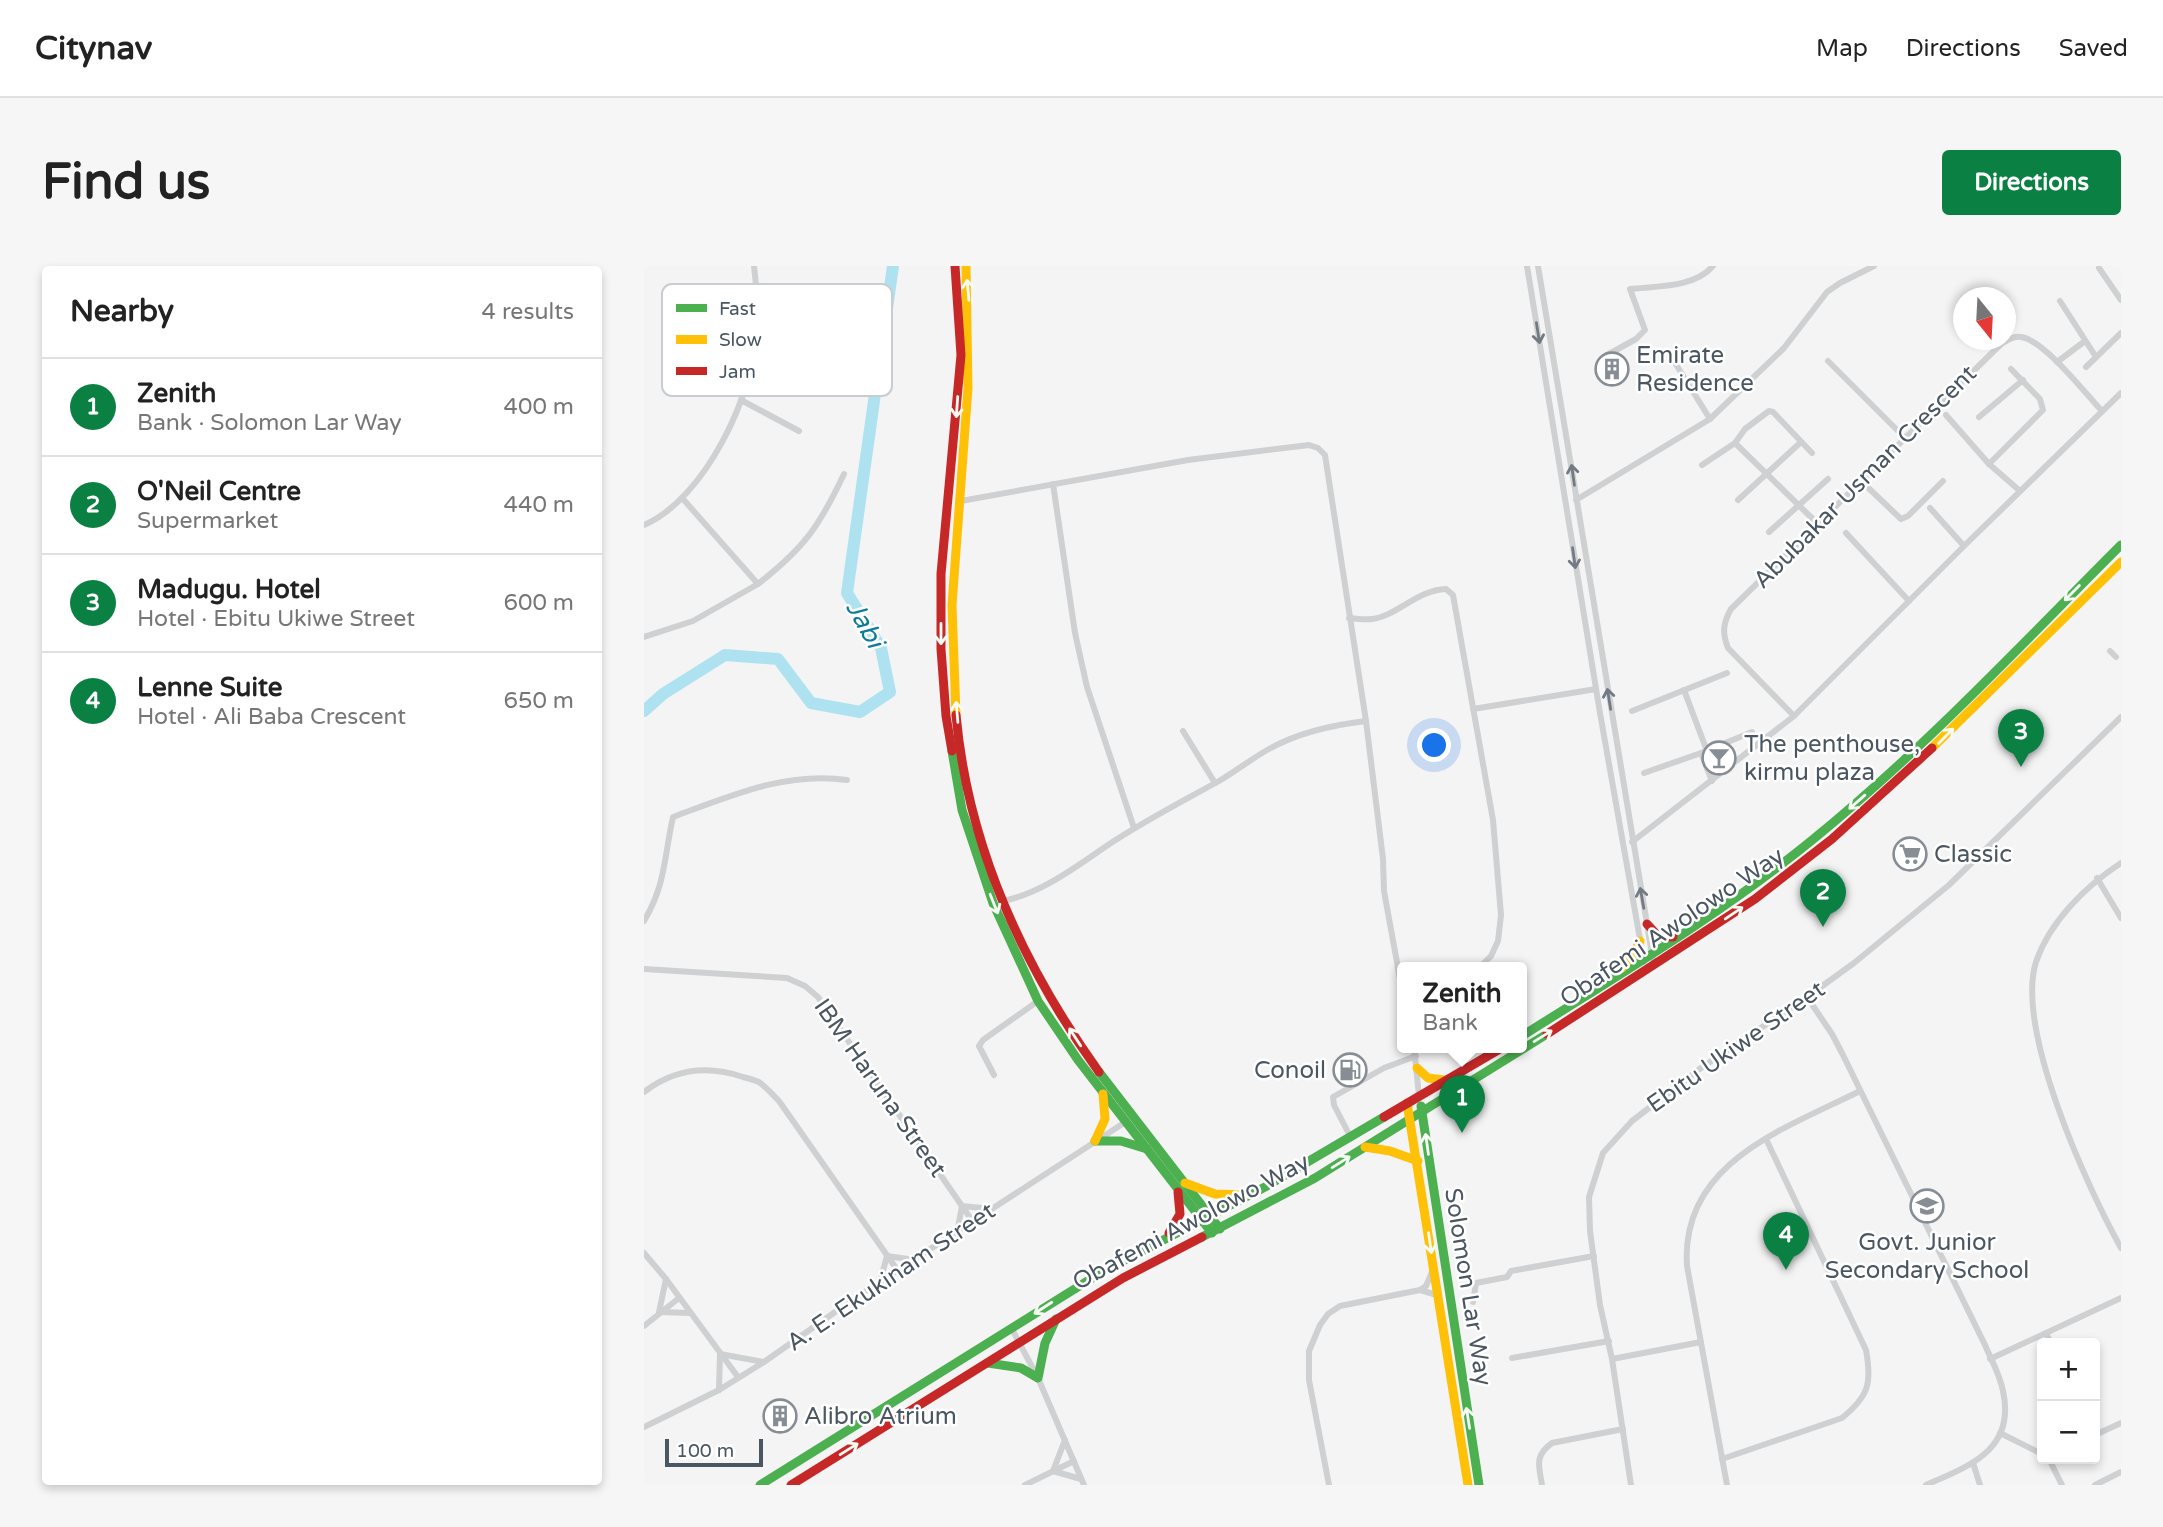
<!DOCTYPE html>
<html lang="en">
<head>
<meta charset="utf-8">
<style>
	:root { --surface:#fff; --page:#f6f6f6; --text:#222; --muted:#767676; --line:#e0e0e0; --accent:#0b8043 }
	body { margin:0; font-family:"Varela Round",sans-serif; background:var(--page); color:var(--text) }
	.controls { position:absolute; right:21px; bottom:21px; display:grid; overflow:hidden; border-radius:7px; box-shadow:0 4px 10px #0003 }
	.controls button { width:63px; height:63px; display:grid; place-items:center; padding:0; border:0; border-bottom:2px solid var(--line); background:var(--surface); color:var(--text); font:35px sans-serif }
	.compass { position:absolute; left:1309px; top:21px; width:63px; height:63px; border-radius:50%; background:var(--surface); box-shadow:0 4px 10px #0003; rotate:162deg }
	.scale { position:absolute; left:21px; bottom:18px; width:98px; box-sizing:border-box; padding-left:7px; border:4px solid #4a5661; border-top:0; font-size:19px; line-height:24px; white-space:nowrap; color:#4a5661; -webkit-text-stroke:5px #fff; paint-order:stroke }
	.you { position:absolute; left:791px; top:480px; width:24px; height:24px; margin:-18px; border:5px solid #fff; border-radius:50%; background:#1a73e8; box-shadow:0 0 0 10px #1a73e833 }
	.badge { display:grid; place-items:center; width:46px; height:46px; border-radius:50%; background:var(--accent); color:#fff; font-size:23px; font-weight:700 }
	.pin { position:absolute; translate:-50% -58px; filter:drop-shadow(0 2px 4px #0008) }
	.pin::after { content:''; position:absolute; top:37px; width:24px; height:21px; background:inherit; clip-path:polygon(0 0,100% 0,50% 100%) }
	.popup { position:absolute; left:753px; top:696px; width:130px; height:91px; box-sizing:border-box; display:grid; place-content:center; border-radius:7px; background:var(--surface); filter:drop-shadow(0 2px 5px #0005); font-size:23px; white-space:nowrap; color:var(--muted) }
	.popup b { font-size:26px; color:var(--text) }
	.popup::after { content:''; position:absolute; left:50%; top:100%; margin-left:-14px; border:14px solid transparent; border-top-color:var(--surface) }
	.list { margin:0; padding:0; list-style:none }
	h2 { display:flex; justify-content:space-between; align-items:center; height:91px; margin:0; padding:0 28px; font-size:30px }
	h2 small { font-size:23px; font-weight:400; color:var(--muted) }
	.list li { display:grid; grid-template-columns:46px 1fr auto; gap:21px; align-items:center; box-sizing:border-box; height:98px; padding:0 28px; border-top:2px solid var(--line) }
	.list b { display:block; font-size:26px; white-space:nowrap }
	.list p { margin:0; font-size:23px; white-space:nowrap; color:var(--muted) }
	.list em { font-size:23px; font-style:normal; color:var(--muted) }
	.map { position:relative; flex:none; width:1477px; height:1219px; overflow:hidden; border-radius:7px }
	header { display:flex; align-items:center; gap:42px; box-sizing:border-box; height:98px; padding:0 35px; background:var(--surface); border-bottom:2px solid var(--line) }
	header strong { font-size:33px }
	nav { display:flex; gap:38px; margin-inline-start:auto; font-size:24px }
	.intro { display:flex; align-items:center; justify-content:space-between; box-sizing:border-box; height:168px; padding:0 42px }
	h1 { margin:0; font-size:49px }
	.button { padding:18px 32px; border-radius:7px; background:var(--accent); color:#fff; font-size:24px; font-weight:700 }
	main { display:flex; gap:42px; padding:0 42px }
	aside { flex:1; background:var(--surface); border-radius:7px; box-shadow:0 4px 10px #0003 }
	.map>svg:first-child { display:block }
</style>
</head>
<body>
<header>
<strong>Citynav</strong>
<nav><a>Map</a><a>Directions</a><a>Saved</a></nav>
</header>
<div class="intro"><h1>Find us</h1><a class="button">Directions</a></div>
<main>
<aside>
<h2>Nearby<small>4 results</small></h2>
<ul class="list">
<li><span class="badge">1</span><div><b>Zenith</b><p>Bank · Solomon Lar Way</p></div><em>400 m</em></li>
<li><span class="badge">2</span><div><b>O'Neil Centre</b><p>Supermarket</p></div><em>440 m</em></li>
<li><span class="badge">3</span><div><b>Madugu. Hotel</b><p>Hotel · Ebitu Ukiwe Street</p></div><em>600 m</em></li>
<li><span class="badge">4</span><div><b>Lenne Suite</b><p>Hotel · Ali Baba Crescent</p></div><em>650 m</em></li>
</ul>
</aside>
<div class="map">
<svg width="1477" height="1219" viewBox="0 0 1477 1219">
	<rect width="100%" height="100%" fill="#f4f4f4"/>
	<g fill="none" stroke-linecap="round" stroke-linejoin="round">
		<path stroke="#aee2f0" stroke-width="12" d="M0 445 19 428 81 389 134 393 167 437 216 446 246 426 237 382 203 327 249 0"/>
		<g stroke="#ced0d2" stroke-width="6">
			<path d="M883 0 956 447 1000 696"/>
			<path d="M894 0 1010 700"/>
			<path d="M1455 2 1477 34"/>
			<path d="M1416 35 1452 91"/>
			<path d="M22 49 112 50"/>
			<path d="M963 89 992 73 1001 64 986 23C1013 20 1050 22 1069 0"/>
			<path d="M1028 92 1066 153"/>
			<path d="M1184 95 1261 172"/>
			<path d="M1413 96 1441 75"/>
			<path d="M1442 101 1477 67"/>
			<path d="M97 134 155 165"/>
			<path d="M1302 149 1345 198 1376 225"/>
			<path d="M1335 151 1379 114"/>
			<path d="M1091 177 1101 163 1125 145 1129 146 1168 187"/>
			<path d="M1345 198 1399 144 1396 133 1367 103"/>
			<path d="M1058 199 1091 177 1174 258"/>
			<path d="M1216 214 1257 253 1264 250 1299 215"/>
			<path d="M409 218 431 367 443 421 490 562"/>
			<path d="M39 233 114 318C160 282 175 261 200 208"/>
			<path d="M932 234 1066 153 1140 82 1183 26 1196 17 1230 0"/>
			<path d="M1094 234 1157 176"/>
			<path d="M317 235 544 194 665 179 674 182 681 189 722 455 739 593 740 625 758 724"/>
			<path d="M1286 242 1320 280"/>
			<path d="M0 259C61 233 110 128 113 65 114 44 113 21 110 0"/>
			<path d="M1125 266 1184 213"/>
			<path d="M1202 267 1265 335"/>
			<path d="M705 352C713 353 721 354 728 353 753 350 773 324 802 323L809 329 849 554 857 649 854 675 847 690 836 701"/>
			<path d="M0 371 49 355 114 318"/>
			<path d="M1466 385 1472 391"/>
			<path d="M1040 424 1063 485"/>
			<path d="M829 443 952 423"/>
			<path d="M988 445 1083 407"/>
			<path d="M1150 450 1084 382C1078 367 1079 357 1087 343L1357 78C1363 74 1369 70 1377 71 1400 74 1441 127 1458 145"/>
			<path d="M539 465 571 517"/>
			<path d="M1057 487 1068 515"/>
			<path d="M1000 507 1057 487 1108 466"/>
			<path d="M988 576 1150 450 1320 280 1477 127"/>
			<path d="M1477 597C1442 620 1406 655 1392 696 1371 763 1443 921 1477 982"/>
			<path d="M1453 612 1477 652"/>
			<path d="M359 635C399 627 434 599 467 577 502 554 539 535 575 515 592 505 607 493 625 483 655 466 688 459 722 455"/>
			<path d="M0 655C22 618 20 591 29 551 86 530 142 505 203 514"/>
			<path d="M0 703 143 712 161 720 174 731 329 956"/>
			<path d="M1163 731 1188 768 1199 789 1341 1079C1347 1093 1356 1109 1359 1125 1372 1184 1325 1200 1282 1219"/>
			<path d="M770 781 775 830"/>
			<path d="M350 809 335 780 339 774 394 735"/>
			<path d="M0 826C30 803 64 799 99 811 104 812 110 814 115 816 122 821 129 829 135 835L254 1005"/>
			<path d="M707 872 690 839 689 831 740 802 772 790"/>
			<path d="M313 967 318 940 348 943"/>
			<path d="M0 987 22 1013 94 1111"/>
			<path d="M22 1013 15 1046 46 1047"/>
			<path d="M236 1016 243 990 271 994"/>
			<path d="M776 1024 782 1020 788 1006"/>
			<path d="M829 1036 832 1017 863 1011 867 1005 950 990"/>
			<path d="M0 1060 35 1032"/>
			<path d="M368 1063 394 1112 440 1219"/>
			<path d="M1402 1067 1407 1077"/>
			<path d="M868 1092 965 1075"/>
			<path d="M968 1093 1057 1076"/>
			<path d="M1346 1093 1477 1032"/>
			<path d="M75 1124 76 1088 120 1096"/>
			<path d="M0 1161 75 1124 120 1096 211 1032 483 855"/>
			<path d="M1356 1167 1398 1188"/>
			<path d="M1451 1169 1477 1157"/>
			<path d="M421 1174 409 1205 437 1213"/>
			<path d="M1078 1193 1198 1152C1225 1130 1228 1117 1222 1084L1122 873"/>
			<path d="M1405 1193 1418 1219"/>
			<path d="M1329 1197 1336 1219"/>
			<path d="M381 1219 430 1195"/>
			<path d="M685 1219 665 1114V1085L676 1059 684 1048 696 1040 776 1024 793 1029"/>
			<path d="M898 1219C895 1200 890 1190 908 1177L979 1163"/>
			<path d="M987 1219 968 1093 956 1039 946 965 945 931 959 887 988 855 1057 802 1163 731 1210 697 1305 619 1477 451"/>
			<path d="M1083 1219 1043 1000C1036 897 1140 863 1216 825"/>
			<path d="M1451 1219 1477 1206"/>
		</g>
		<g stroke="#4caf50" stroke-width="9">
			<path d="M308 485 318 544 349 637 394 735 434 794 568 967"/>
			<path d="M878 770C976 708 1077 648 1167 575 1278 485 1376 380 1477 279"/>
			<path d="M455 806 576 963"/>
			<path d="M777 840 835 1219"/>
			<path d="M451 875H477L503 883"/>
			<path d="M558 971 671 912 903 768"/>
			<path d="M344 1097 377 1102 394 1112 401 1077 412 1053"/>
			<path d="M116 1219 458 1006 621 921 740 851"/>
		</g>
		<g stroke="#ffc107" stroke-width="9">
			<path d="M312 449 308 339 324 122 322 0"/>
			<path d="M1288 482 1477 296"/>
			<path d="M978 702 989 689 996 675"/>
			<path d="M773 802 784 812 800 814"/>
			<path d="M763 837 824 1219"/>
			<path d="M451 875 461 853 459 828"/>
			<path d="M721 881 746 885 774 895"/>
			<path d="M541 917 571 928 602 929"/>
		</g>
		<g stroke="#c62828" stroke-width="9">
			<path d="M312 449C324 581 379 700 455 806"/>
			<path d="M308 485 302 450 297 383V308L317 89 311 0"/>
			<path d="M1003 658 1015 671H1029"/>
			<path d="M903 768 1111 633 1188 573 1288 482"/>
			<path d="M740 851 859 781"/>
			<path d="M525 967 536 948 534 926"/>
			<path d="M147 1219 479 1012 558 971"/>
		</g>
	</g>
	<defs><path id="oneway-shaft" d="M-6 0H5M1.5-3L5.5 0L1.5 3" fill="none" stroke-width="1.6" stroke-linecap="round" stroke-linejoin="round" transform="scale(1.75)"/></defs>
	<g stroke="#f6fbf6">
		<use href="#oneway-shaft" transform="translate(324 24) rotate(-95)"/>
		<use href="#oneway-shaft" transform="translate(313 141) rotate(94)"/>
		<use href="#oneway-shaft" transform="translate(1428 327) rotate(135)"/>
		<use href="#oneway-shaft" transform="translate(297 368) rotate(90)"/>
		<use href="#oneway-shaft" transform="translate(313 446) rotate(-95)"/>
		<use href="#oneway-shaft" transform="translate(1302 470) rotate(-45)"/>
		<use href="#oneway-shaft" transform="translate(1213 536) rotate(139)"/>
		<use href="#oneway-shaft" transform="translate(350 638) rotate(68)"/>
		<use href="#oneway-shaft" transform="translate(1090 647) rotate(-34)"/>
		<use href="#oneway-shaft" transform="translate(899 770) rotate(-32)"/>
		<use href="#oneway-shaft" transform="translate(431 771) rotate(-123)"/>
		<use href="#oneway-shaft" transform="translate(783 878) rotate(-98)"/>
		<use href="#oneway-shaft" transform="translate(697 896) rotate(-32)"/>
		<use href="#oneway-shaft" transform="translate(786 977) rotate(82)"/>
		<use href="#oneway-shaft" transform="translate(399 1042) rotate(147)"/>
		<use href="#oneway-shaft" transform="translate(824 1152) rotate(-99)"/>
		<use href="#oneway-shaft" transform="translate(205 1183) rotate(-32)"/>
	</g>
	<g stroke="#727b83">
		<use href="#oneway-shaft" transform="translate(894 67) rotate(81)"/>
		<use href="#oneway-shaft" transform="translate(929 209) rotate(-98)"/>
		<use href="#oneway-shaft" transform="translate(930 292) rotate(82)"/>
		<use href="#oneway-shaft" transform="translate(965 433) rotate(-99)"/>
		<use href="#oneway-shaft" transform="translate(998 632) rotate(-100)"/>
	</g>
	<defs>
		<symbol id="building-ring" viewBox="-11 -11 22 22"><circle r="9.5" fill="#fff" stroke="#868d94" stroke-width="1.5"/><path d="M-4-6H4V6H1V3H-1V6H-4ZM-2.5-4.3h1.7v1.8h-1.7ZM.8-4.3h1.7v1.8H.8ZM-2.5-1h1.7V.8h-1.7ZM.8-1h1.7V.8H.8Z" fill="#868d94"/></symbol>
		<symbol id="bar-ring" viewBox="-11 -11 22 22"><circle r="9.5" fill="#fff" stroke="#868d94" stroke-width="1.5"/><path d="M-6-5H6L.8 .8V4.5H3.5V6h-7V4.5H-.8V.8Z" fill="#868d94"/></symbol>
		<symbol id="supermarket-ring" viewBox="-11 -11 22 22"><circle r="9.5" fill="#fff" stroke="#868d94" stroke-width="1.5"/><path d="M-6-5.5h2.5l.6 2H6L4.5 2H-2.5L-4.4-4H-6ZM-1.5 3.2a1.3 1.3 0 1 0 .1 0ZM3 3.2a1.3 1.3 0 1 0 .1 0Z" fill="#868d94"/></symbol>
		<symbol id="fuel-ring" viewBox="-11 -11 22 22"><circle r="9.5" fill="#fff" stroke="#868d94" stroke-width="1.5"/><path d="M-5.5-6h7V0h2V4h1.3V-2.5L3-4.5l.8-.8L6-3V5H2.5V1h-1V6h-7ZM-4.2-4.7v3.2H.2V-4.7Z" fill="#868d94"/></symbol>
		<symbol id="school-ring" viewBox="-11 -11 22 22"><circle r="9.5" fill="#fff" stroke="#868d94" stroke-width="1.5"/><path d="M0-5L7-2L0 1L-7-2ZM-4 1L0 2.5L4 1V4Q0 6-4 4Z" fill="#868d94"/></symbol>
	</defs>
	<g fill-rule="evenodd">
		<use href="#building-ring" x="949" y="84" width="38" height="38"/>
		<use href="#bar-ring" x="1056" y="473" width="38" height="38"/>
		<use href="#supermarket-ring" x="1247" y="569" width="38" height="38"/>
		<use href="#fuel-ring" x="687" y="785" width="38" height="38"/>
		<use href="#school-ring" x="1264" y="921" width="38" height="38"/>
		<use href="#building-ring" x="117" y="1131" width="38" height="38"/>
	</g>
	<g text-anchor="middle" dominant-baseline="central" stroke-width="5" stroke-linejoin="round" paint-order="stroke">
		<g font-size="24" fill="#4a5661" stroke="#fff" text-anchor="start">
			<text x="992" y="89">Emirate<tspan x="992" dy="28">Residence</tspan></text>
			<text x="1100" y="478">The penthouse,<tspan x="1100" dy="28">kirmu plaza</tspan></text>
			<text x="1290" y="588">Classic</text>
			<text x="682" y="804" text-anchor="end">Conoil</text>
			<text x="1283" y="976" text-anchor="middle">Govt. Junior<tspan x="1283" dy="28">Secondary School</tspan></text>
			<text x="160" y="1150">Alibro Atrium</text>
		</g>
		<g font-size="24" fill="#4a5661" stroke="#fff">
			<text transform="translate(1221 211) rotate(-45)">Abubakar Usman Crescent</text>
			<text transform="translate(1028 661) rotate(-34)">Obafemi Awolowo Way</text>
			<text transform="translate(1092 781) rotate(-35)">Ebitu Ukiwe Street</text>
			<text transform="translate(236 822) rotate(55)">IBM Haruna Street</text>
			<text transform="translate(547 956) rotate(-28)">Obafemi Awolowo Way</text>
			<text transform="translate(247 1011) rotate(-34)">A. E. Ekukinam Street</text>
			<text transform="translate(824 1021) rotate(81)">Solomon Lar Way</text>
		</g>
		<g font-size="26" font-style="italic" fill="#0c7c9b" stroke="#fff">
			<text transform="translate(221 358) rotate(61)">Jabi</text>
		</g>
	</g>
	<rect x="18" y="18" width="230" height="112" rx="10" fill="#fff" stroke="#c9ccd0" stroke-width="2"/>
	<rect x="32" y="38" width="31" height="8" fill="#4caf50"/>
	<rect x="32" y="69" width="31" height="9" fill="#ffc107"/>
	<rect x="32" y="101" width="31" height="8" fill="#c62828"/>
	<g font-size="19" fill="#4a5661">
		<text x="75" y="49">Fast</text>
		<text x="75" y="80">Slow</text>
		<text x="75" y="112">Jam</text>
	</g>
</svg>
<div class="controls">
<button>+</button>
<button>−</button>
</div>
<svg class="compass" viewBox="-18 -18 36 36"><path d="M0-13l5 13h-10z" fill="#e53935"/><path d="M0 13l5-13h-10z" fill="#767676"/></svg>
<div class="scale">100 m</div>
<div class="you"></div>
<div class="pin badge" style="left:818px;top:867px">1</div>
<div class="popup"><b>Zenith</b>Bank</div>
<div class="pin badge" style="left:1179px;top:661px">2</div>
<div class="pin badge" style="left:1377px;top:501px">3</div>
<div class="pin badge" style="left:1142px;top:1004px">4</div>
</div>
</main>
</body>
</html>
